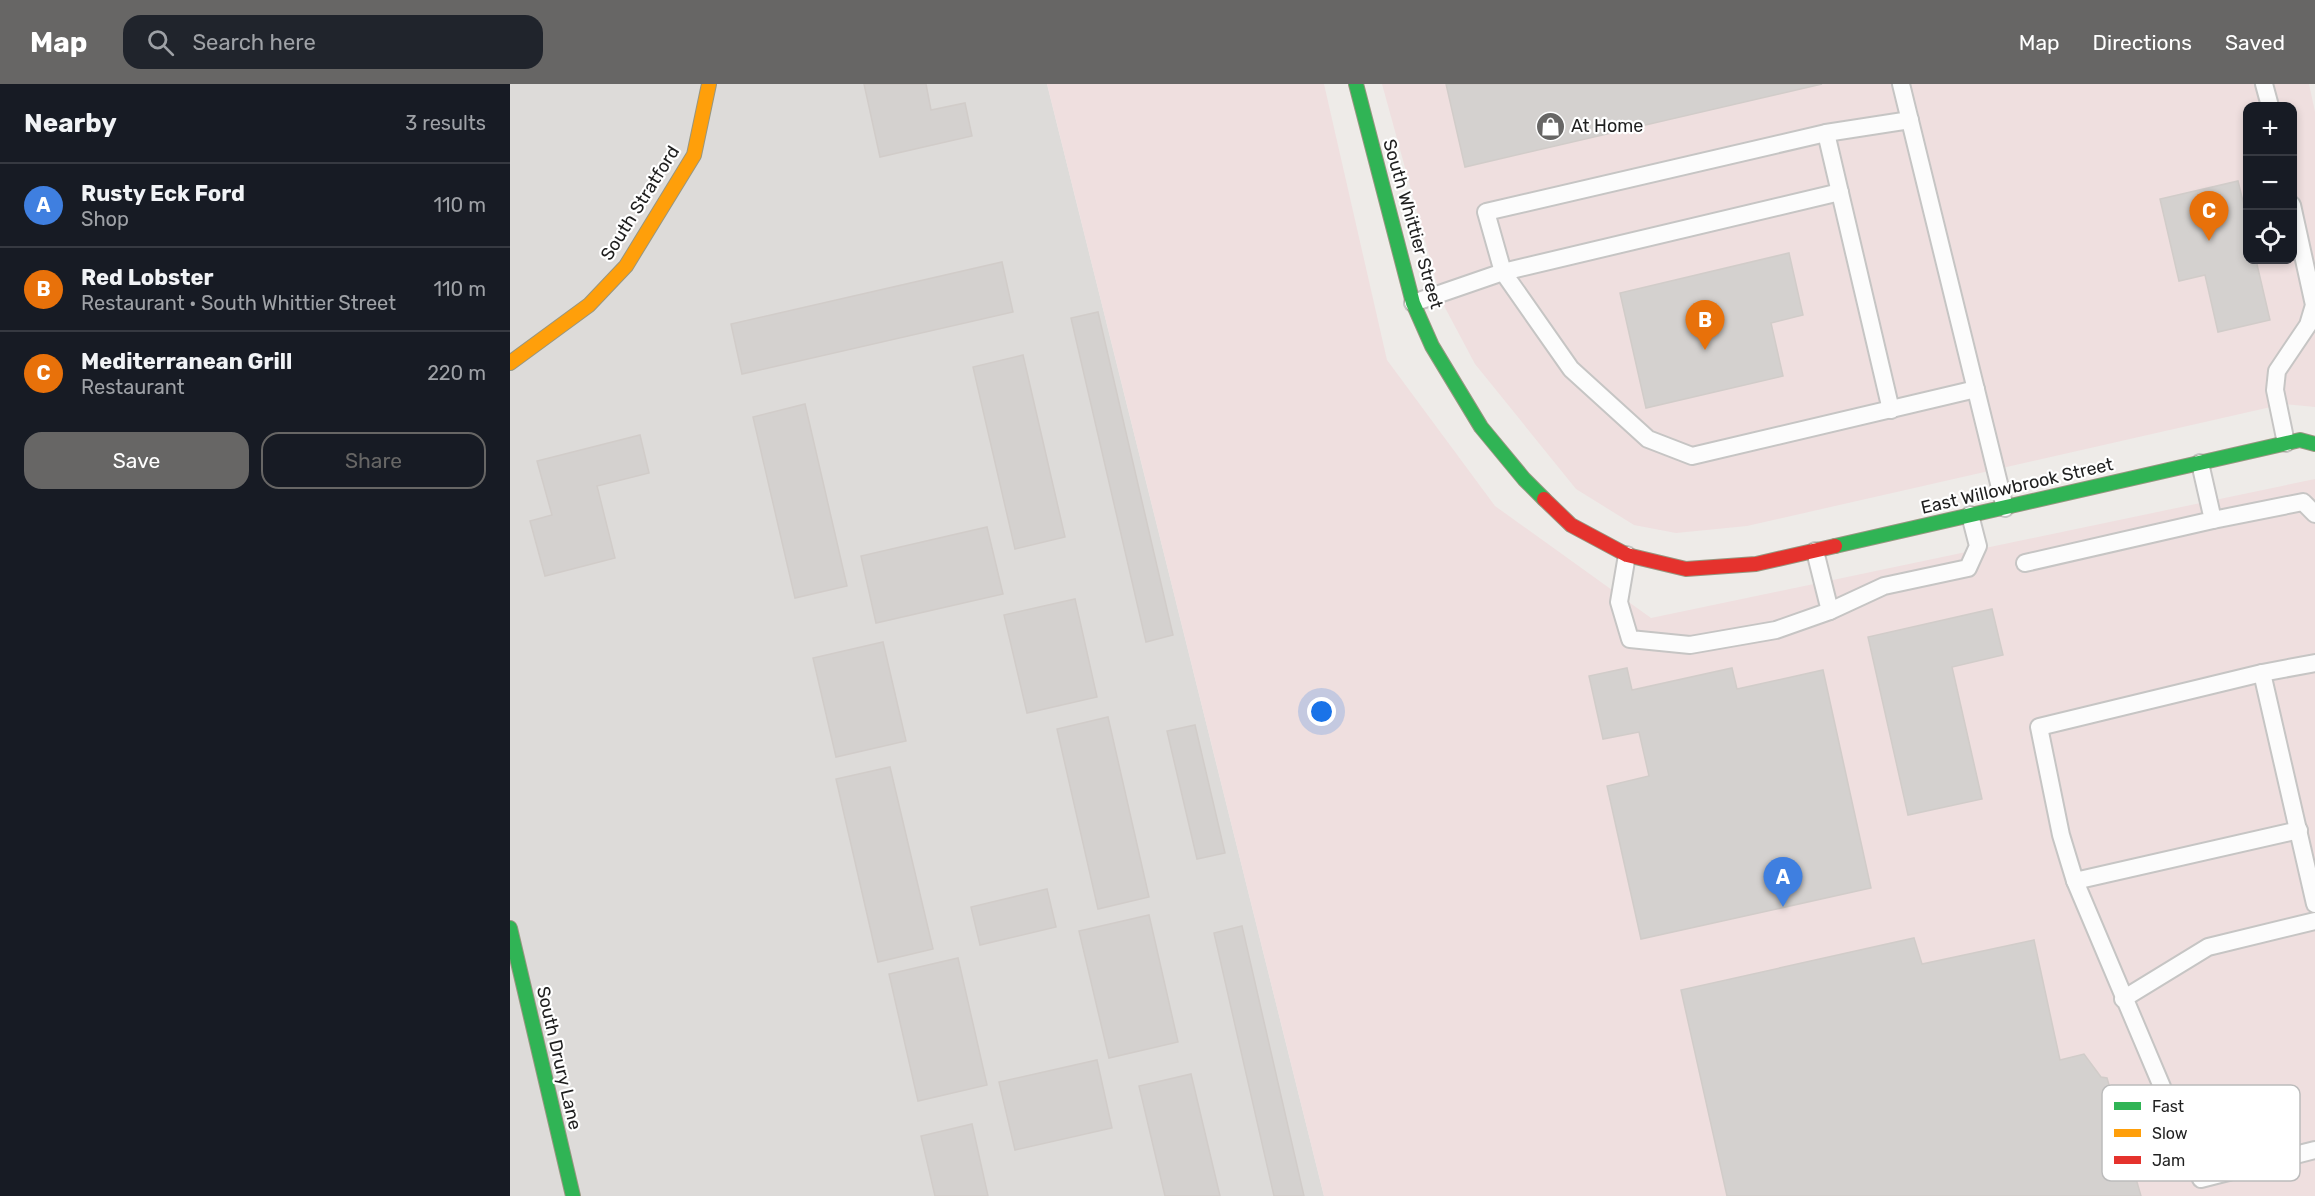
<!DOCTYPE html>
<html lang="en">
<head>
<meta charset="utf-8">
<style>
	:root { --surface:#171b24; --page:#20242c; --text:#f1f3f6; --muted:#9ea1a6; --line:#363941; --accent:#676665 }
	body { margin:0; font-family:Rubik,sans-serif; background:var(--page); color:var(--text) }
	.controls { position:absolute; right:18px; top:18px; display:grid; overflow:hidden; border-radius:12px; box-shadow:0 3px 9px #0003 }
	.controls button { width:54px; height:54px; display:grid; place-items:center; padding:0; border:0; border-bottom:2px solid var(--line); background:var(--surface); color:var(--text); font:30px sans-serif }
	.you { position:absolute; left:812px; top:628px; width:21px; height:21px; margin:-15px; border:4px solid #fff; border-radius:50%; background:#1a73e8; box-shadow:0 0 0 9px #1a73e833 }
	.badge { display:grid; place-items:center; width:39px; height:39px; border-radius:50%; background:var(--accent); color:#fff; font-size:20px; font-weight:700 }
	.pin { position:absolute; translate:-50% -50px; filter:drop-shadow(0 2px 3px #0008) }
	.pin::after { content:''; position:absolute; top:32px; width:21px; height:18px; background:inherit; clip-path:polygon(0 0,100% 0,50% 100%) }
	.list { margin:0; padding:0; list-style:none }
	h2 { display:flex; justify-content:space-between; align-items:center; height:78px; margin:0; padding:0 24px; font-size:26px }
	h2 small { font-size:20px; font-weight:400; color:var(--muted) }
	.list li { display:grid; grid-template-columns:39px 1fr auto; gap:18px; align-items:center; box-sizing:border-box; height:84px; padding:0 24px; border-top:2px solid var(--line) }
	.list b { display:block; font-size:22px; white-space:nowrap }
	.list p { margin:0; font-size:20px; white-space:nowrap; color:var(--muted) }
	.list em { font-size:20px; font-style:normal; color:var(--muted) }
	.actions { display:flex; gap:12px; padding:18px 24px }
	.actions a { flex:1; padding:14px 0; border:2px solid var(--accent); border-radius:18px; text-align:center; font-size:21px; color:var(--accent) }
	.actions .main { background:var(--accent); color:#fff }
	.icon { flex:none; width:33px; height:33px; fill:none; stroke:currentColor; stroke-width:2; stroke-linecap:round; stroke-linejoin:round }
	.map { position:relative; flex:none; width:1805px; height:1112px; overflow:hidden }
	header { display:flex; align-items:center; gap:36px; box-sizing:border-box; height:84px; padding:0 30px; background:var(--accent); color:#fff }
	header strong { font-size:28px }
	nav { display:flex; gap:33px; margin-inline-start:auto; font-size:21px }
	.search { width:420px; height:54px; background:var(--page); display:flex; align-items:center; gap:15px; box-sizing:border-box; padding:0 21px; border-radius:18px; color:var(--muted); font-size:22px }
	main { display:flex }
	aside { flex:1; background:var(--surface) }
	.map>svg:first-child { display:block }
</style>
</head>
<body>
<header>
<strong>Map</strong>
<div class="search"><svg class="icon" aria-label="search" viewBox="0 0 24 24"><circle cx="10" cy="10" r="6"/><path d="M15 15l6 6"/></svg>Search here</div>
<nav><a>Map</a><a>Directions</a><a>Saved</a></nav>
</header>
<main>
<aside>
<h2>Nearby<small>3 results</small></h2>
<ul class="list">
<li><span class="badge" style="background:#3f7fe0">A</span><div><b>Rusty Eck Ford</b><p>Shop</p></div><em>110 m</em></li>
<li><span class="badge" style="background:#e8710a">B</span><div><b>Red Lobster</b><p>Restaurant · South Whittier Street</p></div><em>110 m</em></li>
<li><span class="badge" style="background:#e8710a">C</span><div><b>Mediterranean Grill</b><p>Restaurant</p></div><em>220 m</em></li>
</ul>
<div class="actions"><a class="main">Save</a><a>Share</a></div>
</aside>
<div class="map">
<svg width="1805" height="1112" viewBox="0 0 1805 1112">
	<rect width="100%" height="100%" fill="#eeebe8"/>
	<path fill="#dddbd9" d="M0 0H537L814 1112H0Z"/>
	<g fill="#efdfdf" fill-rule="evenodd">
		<path d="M537 0H814L877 276 985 422 1141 534 1805 395V1112H814Z"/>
		<path d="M872 0H1799L1805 28V323L1774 320 1237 442 1166 449 1124 441 1066 405 965 280 932 218ZM1738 22H1782V176H1738Z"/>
	</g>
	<g fill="#d4d1cf" stroke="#d1ccc9" stroke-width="1.5">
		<path d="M354 0H416L421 26 455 19 462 52 370 73Z"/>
		<path d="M936 0H1312L955 83Z"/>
		<path d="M1728 97 1738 138V176H1746L1760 236 1708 248 1695 191 1669 197 1650 115Z"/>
		<path d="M1279 169 1293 231 1261 239 1273 292 1136 324 1110 209Z"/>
		<path d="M492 178 503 228 232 290 221 240Z"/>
		<path d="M588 228 663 551 636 558 561 234Z"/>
		<path d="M513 271 555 453 505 465 463 283Z"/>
		<path d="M295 320 337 502 285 514 243 333Z"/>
		<path d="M130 351 139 389 87 402 105 474 35 492 20 437 42 431 27 377Z"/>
		<path d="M477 443 493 510 366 539 351 472Z"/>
		<path d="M565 515 587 613 517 629 494 531Z"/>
		<path d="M1482 525 1493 571 1442 583 1472 715 1398 731 1358 553Z"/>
		<path d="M373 558 396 657 326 673 303 574Z"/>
		<path d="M1117 584 1122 606 1222 584 1227 605 1313 586 1361 804 1131 855 1097 702 1139 692 1129 648 1093 655 1079 592Z"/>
		<path d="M598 633 639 813 588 825 547 645Z"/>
		<path d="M685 641 715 769 687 775 657 647Z"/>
		<path d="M380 683 423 865 368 878 326 695Z"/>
		<path d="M537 805 546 843 470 861 461 823Z"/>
		<path d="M639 831 668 958 599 974 569 847Z"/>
		<path d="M732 842 794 1112H764L704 849Z"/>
		<path d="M1404 854 1412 880 1524 856 1550 976 1574 970 1591 993 1597 994 1631 1112H1217L1171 906Z"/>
		<path d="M448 874 477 1001 408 1017 379 890Z"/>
		<path d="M587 976 602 1044 505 1066 489 998Z"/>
		<path d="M681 990 710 1112H655L629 1002Z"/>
		<path d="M462 1040 478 1112H425L411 1052Z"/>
	</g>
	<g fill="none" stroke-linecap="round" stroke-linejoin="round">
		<defs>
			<g id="lane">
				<path d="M1391 0 1495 424"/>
				<path d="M1754 0 1760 22"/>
				<path d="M1316 49 1381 326"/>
				<path d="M1330 108 993 188 1061 285 1138 355 1182 372 1466 305"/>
				<path d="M903 219 993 188 976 128 1316 49 1400 36"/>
				<path d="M1776 359 1765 306 1767 287 1798 241 1804 221 1782 121"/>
				<path d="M1703 436 1793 418 1805 430"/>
				<path d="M1305 467 1320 527"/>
				<path d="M1117 471 1109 518 1120 555 1180 561 1266 546 1320 527 1374 502 1458 484 1468 462 1460 431"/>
				<path d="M1515 479 1703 436 1690 379"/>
				<path d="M1752 589 1805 820"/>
				<path d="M1789 746 1565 797 1691 1095 1805 1066"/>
				<path d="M1565 797 1551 751 1529 643 1752 589 1805 579"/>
				<path d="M1613 915 1698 863 1805 837"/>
			</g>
			<g id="fast">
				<path d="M846 0 903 219 922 262 971 343 1014 395 1034 415"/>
				<path d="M1325 462 1790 356 1805 360"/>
				<path d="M0 844 63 1112"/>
			</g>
			<path id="slow" d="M0 279 79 221 116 182 184 71 199 0"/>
			<path id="jam" d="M1034 415 1061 441 1117 471 1176 485 1246 480 1325 462"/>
		</defs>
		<use href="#lane" stroke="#c6c5c4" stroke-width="20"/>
		<use href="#fast" stroke="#979680" stroke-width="16"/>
		<use href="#slow" stroke="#979680" stroke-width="16"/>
		<use href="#jam" stroke="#979680" stroke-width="16"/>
		<use href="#lane" stroke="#fcfcfc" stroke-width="16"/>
		<use href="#fast" stroke="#30b455" stroke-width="14"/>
		<use href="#slow" stroke="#ff9f0a" stroke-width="14"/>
		<use href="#jam" stroke="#e5322d" stroke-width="14"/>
	</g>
	<defs>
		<symbol id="shop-disc" viewBox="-11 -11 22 22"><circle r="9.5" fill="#676665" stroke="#fff"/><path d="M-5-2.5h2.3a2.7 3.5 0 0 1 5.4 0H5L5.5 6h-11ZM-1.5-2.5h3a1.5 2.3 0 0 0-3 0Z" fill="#fff"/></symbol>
	</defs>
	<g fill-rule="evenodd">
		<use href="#shop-disc" x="1024" y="26" width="33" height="33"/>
	</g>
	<g text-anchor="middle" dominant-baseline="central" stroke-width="4.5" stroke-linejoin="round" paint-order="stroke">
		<g font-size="18" fill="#1f1f1f" stroke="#fff" text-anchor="start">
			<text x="1061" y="42">At Home</text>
		</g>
		<g font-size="18" fill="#1f1f1f" stroke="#fff">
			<text transform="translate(130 119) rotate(-58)">South Stratford</text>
			<text transform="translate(903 140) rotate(74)">South Whittier Street</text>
			<text transform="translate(1507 402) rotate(-13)">East Willowbrook Street</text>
			<text transform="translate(49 974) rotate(77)">South Drury Lane</text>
		</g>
	</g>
	<rect x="1592" y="1001" width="198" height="96" rx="9" fill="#fff" stroke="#bcbcbc" stroke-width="1.5"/>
	<rect x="1604" y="1018" width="27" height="8" fill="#30b455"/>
	<rect x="1604" y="1045" width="27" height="8" fill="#ff9f0a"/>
	<rect x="1604" y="1072" width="27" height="8" fill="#e5322d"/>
	<g font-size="16" fill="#1f1f1f">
		<text x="1642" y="1028">Fast</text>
		<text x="1642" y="1055">Slow</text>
		<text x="1642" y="1082">Jam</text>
	</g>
</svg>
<div class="controls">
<button>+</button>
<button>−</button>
<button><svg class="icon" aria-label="locate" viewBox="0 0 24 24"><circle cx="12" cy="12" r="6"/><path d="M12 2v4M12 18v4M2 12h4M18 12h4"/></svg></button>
</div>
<div class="you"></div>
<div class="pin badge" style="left:1273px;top:823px;background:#3f7fe0">A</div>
<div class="pin badge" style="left:1195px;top:266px;background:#e8710a">B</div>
<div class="pin badge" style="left:1699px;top:157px;background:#e8710a">C</div>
</div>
</main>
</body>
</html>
